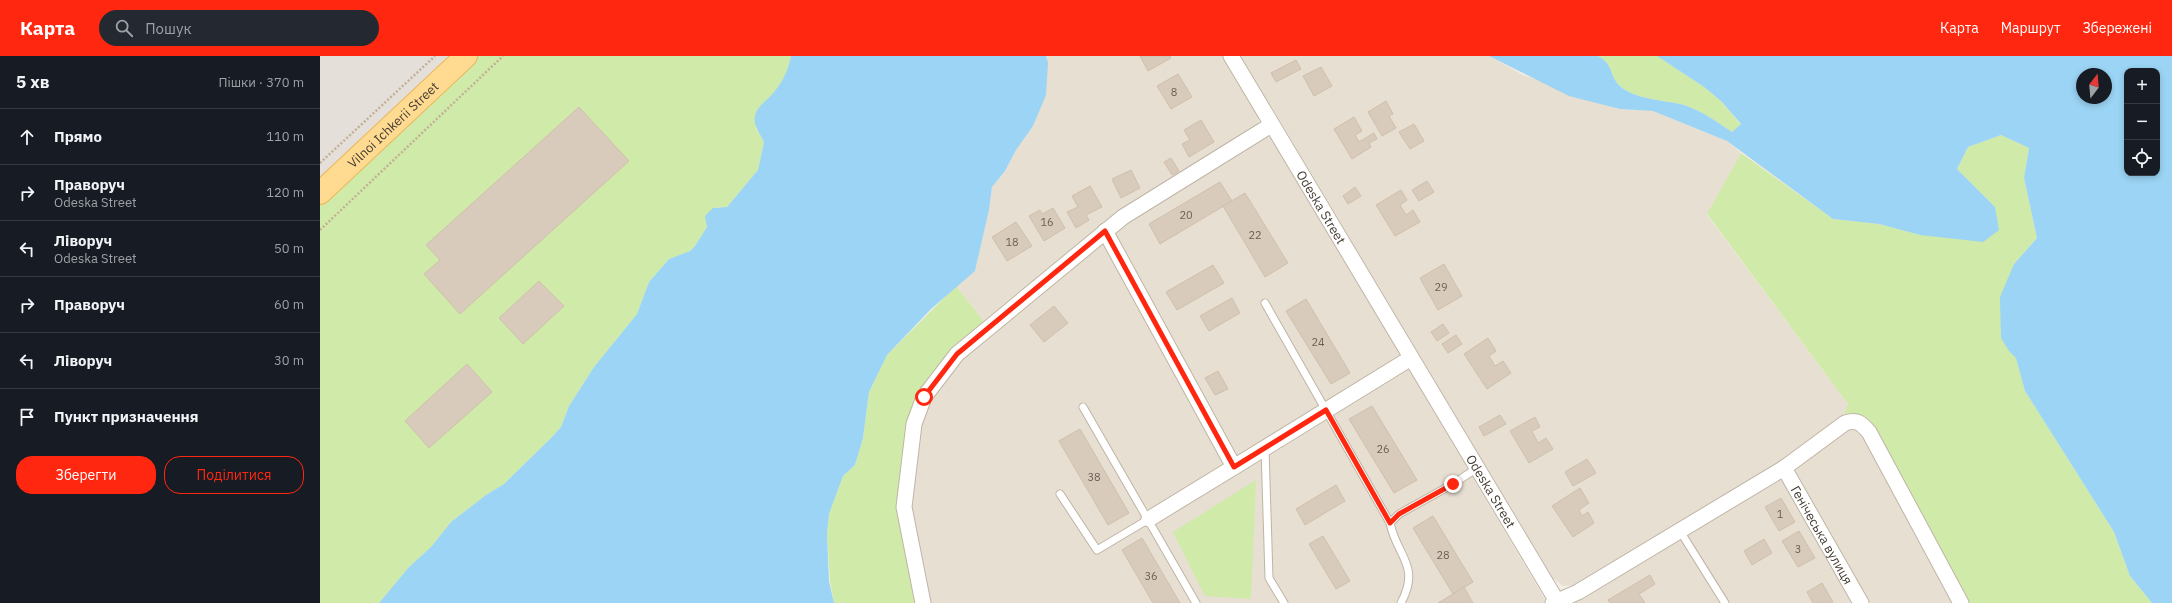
<!DOCTYPE html>
<html lang="uk">
<head>
<meta charset="utf-8">
<style>
	:root { --surface:#171b24; --page:#242831; --text:#f1f3f6; --muted:#9ea1a6; --line:#363941; --accent:#ff270f }
	body { margin:0; font-family:"IBM Plex Sans",sans-serif; background:var(--page); color:var(--text) }
	.controls { position:absolute; right:12px; top:12px; display:grid; overflow:hidden; border-radius:8px; box-shadow:0 2px 6px #0003 }
	.controls button { width:36px; height:36px; display:grid; place-items:center; padding:0; border:0; border-bottom:1px solid var(--line); background:var(--surface); color:var(--text); font:20px sans-serif }
	.compass { position:absolute; left:1756px; top:12px; width:36px; height:36px; border-radius:50%; background:var(--surface); box-shadow:0 2px 6px #0003; rotate:16deg }
	.stop { position:absolute; width:12px; height:12px; margin:-9px; border:3px solid #ff270f; border-radius:50%; background:#fff }
	.stop.end { background:#ff270f; border-color:#fff; box-shadow:0 1px 4px #0008 }
	.list { margin:0; padding:0; list-style:none }
	h2 { display:flex; justify-content:space-between; align-items:center; height:52px; margin:0; padding:0 16px; font-size:17px }
	h2 small { font-size:13px; font-weight:400; color:var(--muted) }
	.list li { display:grid; grid-template-columns:26px 1fr auto; gap:12px; align-items:center; box-sizing:border-box; height:56px; padding:0 16px; border-top:1px solid var(--line) }
	.list b { display:block; font-size:15px; white-space:nowrap }
	.list p { margin:0; font-size:13px; white-space:nowrap; color:var(--muted) }
	.list em { font-size:13px; font-style:normal; color:var(--muted) }
	.actions { display:flex; gap:8px; padding:12px 16px }
	.actions a { flex:1; padding:9px 0; border:1px solid var(--accent); border-radius:16px; text-align:center; font-size:14px; color:var(--accent) }
	.actions .main { background:var(--accent); color:#fff }
	.icon { flex:none; width:22px; height:22px; fill:none; stroke:currentColor; stroke-width:2; stroke-linecap:round; stroke-linejoin:round }
	.map { position:relative; flex:none; width:1852px; height:547px; overflow:hidden }
	header { display:flex; align-items:center; gap:24px; box-sizing:border-box; height:56px; padding:0 20px; background:var(--accent); color:#fff }
	header strong { font-size:19px }
	nav { display:flex; gap:22px; margin-inline-start:auto; font-size:14px }
	.search { width:280px; height:36px; background:var(--page); display:flex; align-items:center; gap:10px; box-sizing:border-box; padding:0 14px; border-radius:22px; color:var(--muted); font-size:15px }
	main { display:flex }
	aside { flex:1; background:var(--surface) }
	.map>svg:first-child { display:block }
</style>
</head>
<body>
<header>
<strong>Карта</strong>
<div class="search"><svg class="icon" aria-label="search" viewBox="0 0 24 24"><circle cx="10" cy="10" r="6"/><path d="M15 15l6 6"/></svg>Пошук</div>
<nav><a>Карта</a><a>Маршрут</a><a>Збережені</a></nav>
</header>
<main>
<aside>
<h2>5 хв<small>Пішки · 370 m</small></h2>
<ul class="list">
<li><svg class="icon" aria-label="ahead" viewBox="0 0 24 24"><path d="M12 20V5M6 11l6-6 6 6"/></svg><div><b>Прямо</b></div><em>110 m</em></li>
<li><svg class="icon" aria-label="right" viewBox="0 0 24 24"><path d="M7 20v-9h11M14 6l5 5-5 5"/></svg><div><b>Праворуч</b><p>Odeska Street</p></div><em>120 m</em></li>
<li><svg class="icon" aria-label="left" viewBox="0 0 24 24"><path d="M17 20v-9H6M10 6l-5 5 5 5"/></svg><div><b>Ліворуч</b><p>Odeska Street</p></div><em>50 m</em></li>
<li><svg class="icon" aria-label="right" viewBox="0 0 24 24"><path d="M7 20v-9h11M14 6l5 5-5 5"/></svg><div><b>Праворуч</b></div><em>60 m</em></li>
<li><svg class="icon" aria-label="left" viewBox="0 0 24 24"><path d="M17 20v-9H6M10 6l-5 5 5 5"/></svg><div><b>Ліворуч</b></div><em>30 m</em></li>
<li><svg class="icon" aria-label="arrive" viewBox="0 0 24 24"><path d="M6 21V4h12l-3 4 3 4H6"/></svg><div><b>Пункт призначення</b></div></li>
</ul>
<div class="actions"><a class="main">Зберегти</a><a>Поділитися</a></div>
</aside>
<div class="map">
<svg width="1852" height="547" viewBox="0 0 1852 547">
	<rect width="100%" height="100%" fill="#f3eee4"/>
	<g fill="#e7dfd1">
		<path d="M726 0H903L938 60 939 67 937 71 665 267 636 230 655 215 669 154 672 131 685 115 696 94 713 70 719 55 728 6Z"/>
		<path d="M921 0H1169L1203 19 1300 53 1333 55 1407 85 1421 97 1387 159 1528 348 1524 358 1457 407 1256 529 1243 530 1233 522Z"/>
		<path d="M943 81 951 82 955 86 1227 547H607L589 451 599 368 609 344 639 303 807 165Z"/>
		<path d="M1532 372H1538L1545 380 1635 547H1255L1525 375Z"/>
	</g>
	<path fill="#e5dfd9" d="M0 0H146L0 137Z"/>
	<g fill="#d0eaa9">
		<path d="M146 0H471L467 17 454 37 440 51 436 72 444 86 438 114 407 151 393 152 387 171 375 190 370 195 349 203 329 226 317 258 274 311 249 350 241 371 232 381 184 428 166 439 131 466 111 491 89 511 59 547H0V137Z"/>
		<path d="M1278 0H1337L1384 31 1401 45 1421 69 1412 76C1396 65 1382 55 1364 49 1345 44 1317 44 1301 31 1289 21 1294 9 1278 0Z"/>
		<path d="M1681 79 1709 92 1704 122 1717 182 1694 208 1689 295 1696 301 1705 335 1794 476 1810 520 1832 547H1648L1554 371C1545 361 1538 355 1524 358L1528 348 1387 158 1421 97 1513 163 1559 168 1600 179 1675 151 1637 113 1648 91Z"/>
		<path d="M636 230 665 267 600 339 579 451 597 547H514L510 525 507 478 509 458 523 420 535 409 543 382 549 336 567 299Z"/>
		<path d="M936 424 931 543 885 540 853 476Z"/>
	</g>
	<g fill="#9bd4f4" fill-rule="evenodd">
		<path d="M471 0H726L728 6 726 39 713 70 696 94 685 115 672 131 669 154 655 215 611 253 567 299 549 336 543 382 535 409 523 420 509 458 507 478 509 525 514 547H59L89 511 111 491 131 466 166 439 184 428 232 381 241 371 249 350 274 311 317 258 329 226 349 203 370 195 375 190 387 171 385 160 393 152 407 151 438 114 444 86C440 78 433 69 435 60 437 50 448 44 454 36 464 24 468 14 471 0Z"/>
		<path d="M1169 0H1278C1294 8 1289 21 1301 31 1317 44 1345 44 1364 49 1382 55 1396 65 1412 76L1421 68 1401 45 1384 31 1337 0H1852V547H1832L1810 520 1794 476 1705 335 1696 302 1689 295 1681 282 1680 241 1694 208 1717 182 1704 122 1709 92 1681 79 1648 91 1637 113 1675 151 1679 174 1663 186 1600 179 1559 168 1513 163 1407 85 1333 55 1300 53 1249 40ZM1807 15H1837V117H1807ZM1762 18H1786V42H1762Z"/>
	</g>
	<g fill="#d8cbbb" stroke="#d0c0ab">
		<path d="M820 0H850L851 2 828 15Z"/>
		<path d="M976 4 981 13 956 26 951 17Z"/>
		<path d="M1001 11 1012 30 994 40 983 20Z"/>
		<path d="M858 18 872 41 851 53 837 30Z"/>
		<path d="M1066 45 1073 58 1069 60 1076 72 1062 80 1048 56Z"/>
		<path d="M259 51 309 105 140 258 104 218 120 204 106 189Z"/>
		<path d="M1034 61 1042 75 1035 79 1039 86 1054 77 1057 83 1049 87 1051 91 1032 103 1014 73Z"/>
		<path d="M881 64 894 86 869 101 862 88 870 84 864 74Z"/>
		<path d="M1094 68 1104 85 1090 93 1079 76Z"/>
		<path d="M851 102 859 115 852 119 844 106Z"/>
		<path d="M811 114 820 132 801 142 792 123Z"/>
		<path d="M1107 125 1114 136 1099 145 1092 134Z"/>
		<path d="M900 126 912 145 840 188 829 168Z"/>
		<path d="M770 130 782 151 766 159 769 164 756 172 747 156 758 151 752 140Z"/>
		<path d="M1035 131 1041 140 1028 148 1023 140Z"/>
		<path d="M1081 134 1087 144 1080 149 1086 159 1093 154 1100 166 1075 180 1056 149Z"/>
		<path d="M925 137 968 207 945 221 903 150Z"/>
		<path d="M733 152 745 172 724 185 709 160 720 154 722 158Z"/>
		<path d="M696 166 712 190 687 205 672 181Z"/>
		<path d="M1124 208 1142 240 1118 254 1100 222Z"/>
		<path d="M893 209 904 227 857 254 846 236Z"/>
		<path d="M219 225 244 250 203 288 179 262Z"/>
		<path d="M912 242 920 257 889 275 880 260Z"/>
		<path d="M986 243 1030 317 1011 328 966 255Z"/>
		<path d="M734 250 748 267 724 286 710 269Z"/>
		<path d="M1123 268 1129 277 1117 285 1111 276Z"/>
		<path d="M1136 279 1142 288 1128 297 1122 288Z"/>
		<path d="M1168 282 1176 295 1169 300 1175 310 1183 305 1191 317 1167 333 1144 298Z"/>
		<path d="M147 308 172 336 109 392 85 365Z"/>
		<path d="M898 315 908 333 895 339 885 322Z"/>
		<path d="M1052 350 1097 424 1074 437 1029 363Z"/>
		<path d="M1180 359 1186 368 1164 380 1159 371Z"/>
		<path d="M1215 361 1220 371 1212 375 1218 387 1226 382 1233 393 1209 407 1190 375Z"/>
		<path d="M760 373 809 457 788 469 739 385Z"/>
		<path d="M1267 403 1276 417 1253 430 1245 416Z"/>
		<path d="M1016 429 1025 445 985 469 976 453Z"/>
		<path d="M1260 432 1269 447 1259 454 1262 460 1268 456 1274 467 1253 481 1232 450Z"/>
		<path d="M1461 442 1475 466 1459 475 1445 451Z"/>
		<path d="M1113 460 1153 526 1133 538 1093 472Z"/>
		<path d="M1479 475 1495 502 1478 511 1462 485Z"/>
		<path d="M1003 480 1030 525 1016 533 989 488Z"/>
		<path d="M822 482 860 547H833L802 494Z"/>
		<path d="M1444 483 1452 497 1432 509 1424 495Z"/>
		<path d="M1330 519 1335 528 1319 538 1325 547H1290L1288 544Z"/>
		<path d="M1502 527 1513 546 1511 547H1493L1487 536Z"/>
		<path d="M1144 531 1153 547H1118L1133 538Z"/>
	</g>
	<g fill="none" stroke-linecap="round" stroke-linejoin="round">
		<defs>
			<g id="service">
				<path d="M945 247 1070 467"/>
				<path d="M763 351 876 547"/>
				<path d="M945 392 949 522 964 547"/>
				<path d="M740 438 777 494 829 463"/>
				<path d="M1360 475 1405 547"/>
				<path d="M1081 547C1101 509 1077 501 1070 467L1079 458 1133 428 1157 412"/>
			</g>
			<g id="minor">
				<path id="s1" d="M911 0 1238 547"/>
				<path d="M785 175 914 411 829 463"/>
				<path d="M914 411 1091 302"/>
				<path id="s2" d="M1464 412 1541 547"/>
				<path d="M603 547 584 451 594 368 604 341 637 298 803 161 951 69"/>
				<path d="M1233 547 1258 536 1464 412 1525 367C1537 363 1541 367 1549 376L1641 547"/>
			</g>
			<g id="primary">
				<path id="s3" d="M0 137 146 0"/>
			</g>
		</defs>
		<use href="#service" stroke="#bfb5a6" stroke-width="9"/>
		<use href="#minor" stroke="#bfb5a6" stroke-width="17"/>
		<use href="#primary" stroke="#ebb85a" stroke-width="24"/>
		<g stroke="#c2b096" stroke-width="2.5" stroke-dasharray="2 2" stroke-linecap="butt">
			<path d="M0 107 115 0"/>
			<path d="M0 174 183 0"/>
		</g>
		<use href="#service" stroke="#fff" stroke-width="7"/>
		<use href="#minor" stroke="#fff" stroke-width="15"/>
		<use href="#primary" stroke="#ffda91" stroke-width="22"/>
	</g>
	<g fill="none" stroke-linecap="round" stroke-linejoin="round">
		<path stroke="#ff270f" stroke-width="5" d="M604 341 637 298 785 175 914 411 1006 354 1070 467 1079 458 1133 428"/>
	</g>
	<g text-anchor="middle" dominant-baseline="central" stroke-width="3" stroke-linejoin="round" paint-order="stroke">
		<g font-size="11" fill="#6a6055">
			<text x="854" y="36">8</text>
			<text x="866" y="159">20</text>
			<text x="727" y="166">16</text>
			<text x="935" y="179">22</text>
			<text x="692" y="186">18</text>
			<text x="1121" y="231">29</text>
			<text x="998" y="286">24</text>
			<text x="1063" y="393">26</text>
			<text x="774" y="421">38</text>
			<text x="1460" y="458">1</text>
			<text x="1478" y="493">3</text>
			<text x="1123" y="499">28</text>
			<text x="831" y="520">36</text>
		</g>
		<g font-size="13" fill="#453d33" stroke="#fff">
			<text stroke="none"><textPath href="#s3" startOffset="100">Vilnoi Ichkerii Street</textPath></text>
			<text stroke="none"><textPath href="#s1" startOffset="176">Odeska Street</textPath></text>
			<text stroke="none"><textPath href="#s1" startOffset="507">Odeska Street</textPath></text>
			<text stroke="none"><textPath href="#s2" startOffset="77">Генічеська вулиця</textPath></text>
		</g>
	</g>
</svg>
<div class="controls">
<button>+</button>
<button>−</button>
<button><svg class="icon" aria-label="locate" viewBox="0 0 24 24"><circle cx="12" cy="12" r="6"/><path d="M12 2v4M12 18v4M2 12h4M18 12h4"/></svg></button>
</div>
<svg class="compass" viewBox="-18 -18 36 36"><path d="M0-13l5 13h-10z" fill="#e53935"/><path d="M0 13l5-13h-10z" fill="#9ea1a6"/></svg>
<div class="stop" style="left:604px;top:341px"></div>
<div class="stop end" style="left:1133px;top:428px"></div>
</div>
</main>
</body>
</html>
